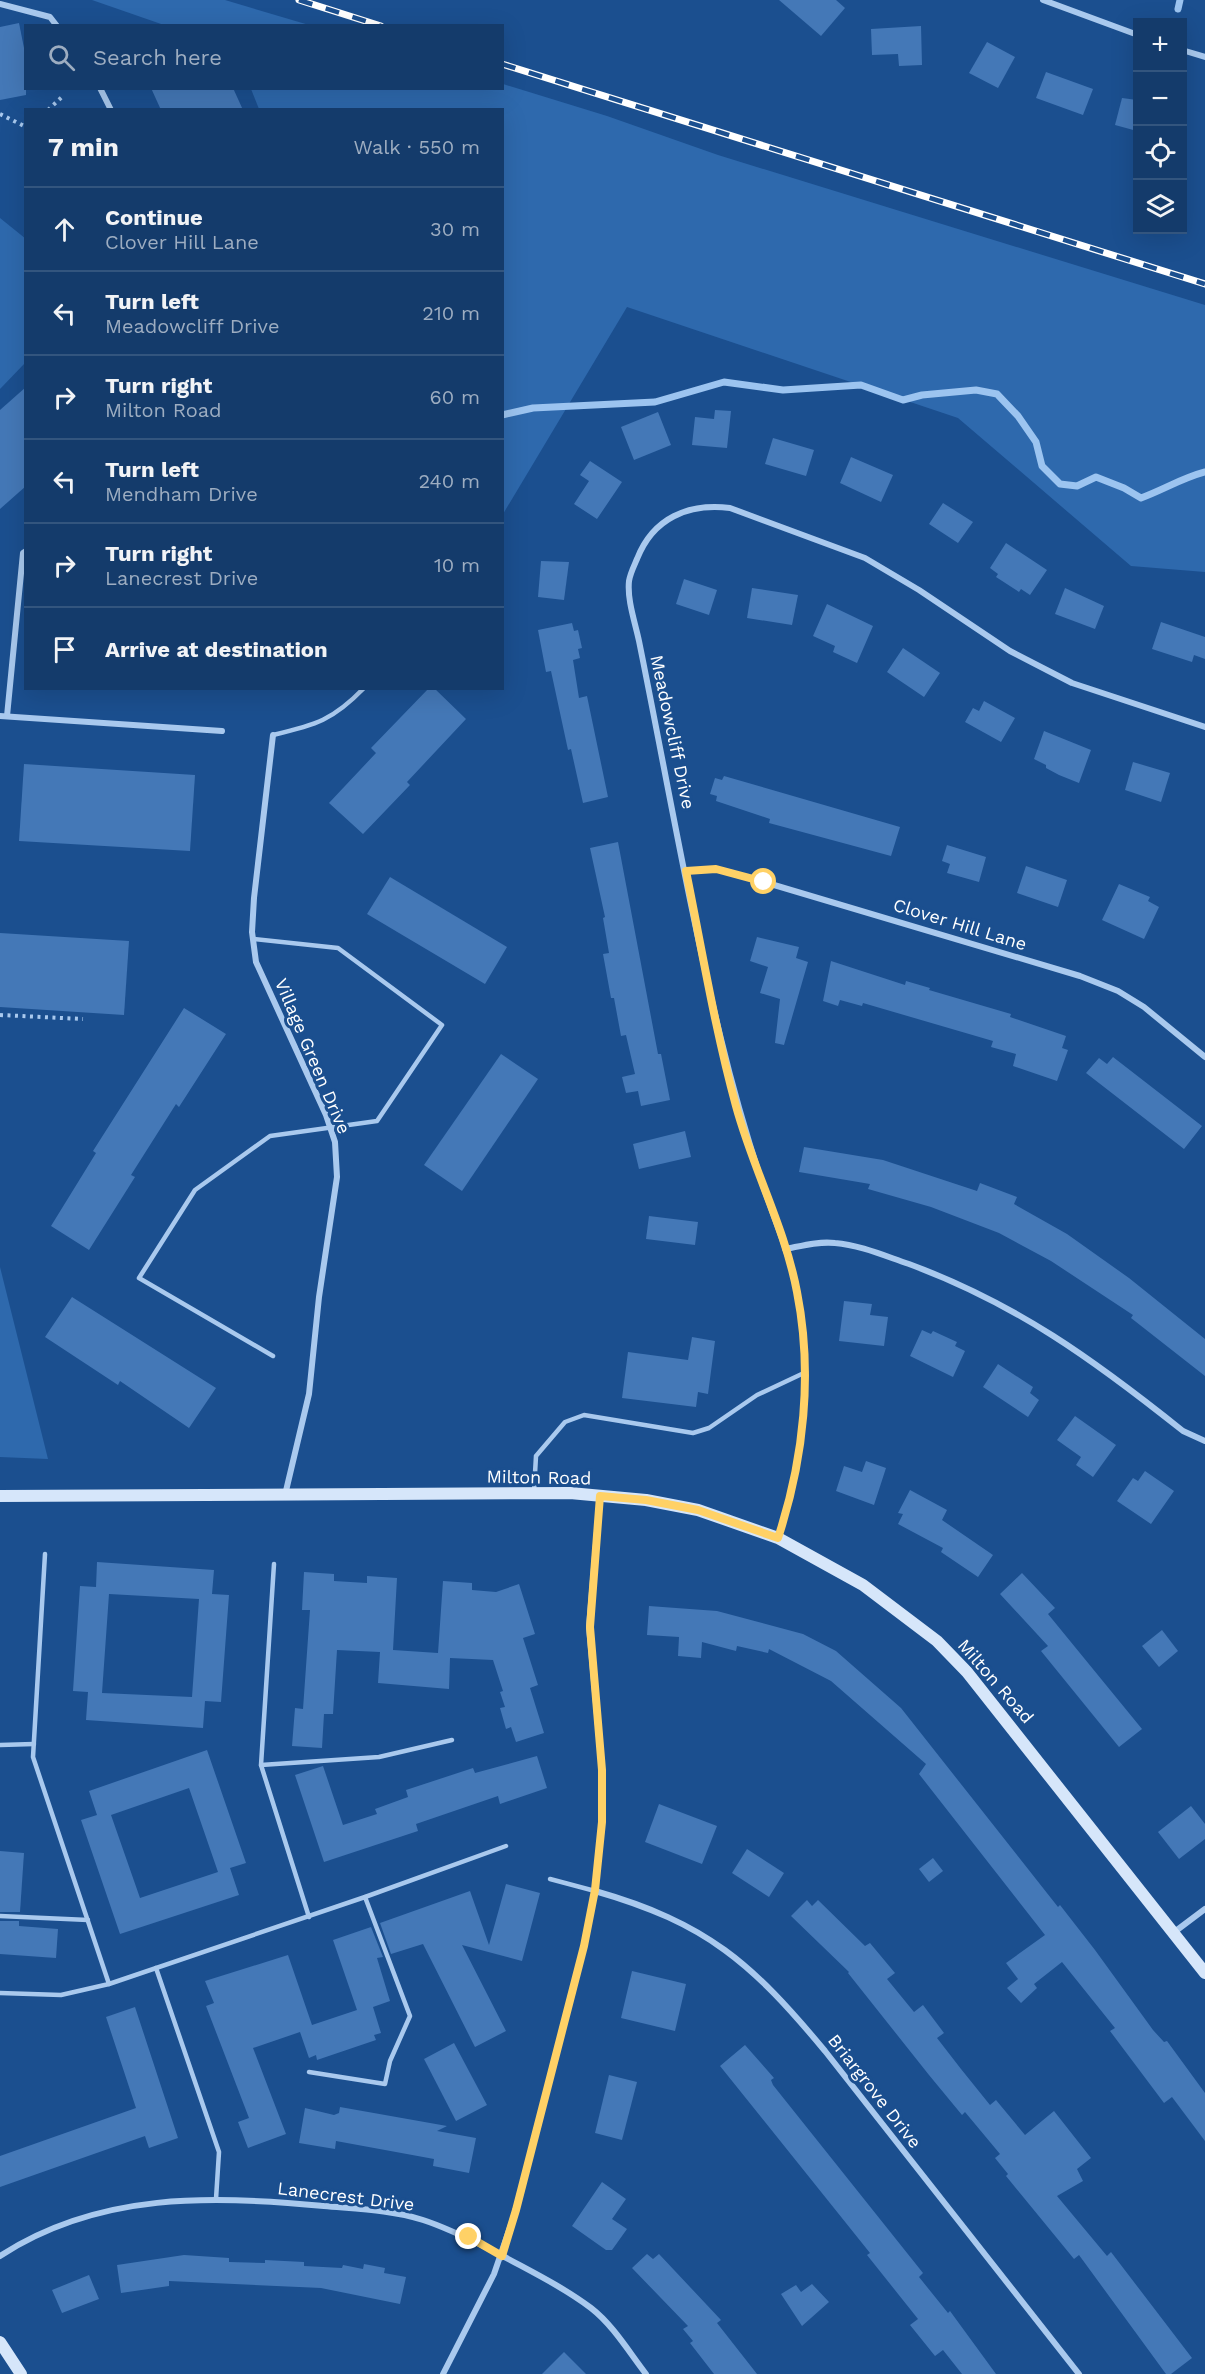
<!DOCTYPE html>
<html lang="en">
<head>
<meta charset="utf-8">
<style>
	:root { --surface:#143b6b; --page:#214673; --text:#f1f3f6; --muted:#9dadc1; --line:#33557e }
	body { margin:0; font-family:"Work Sans",sans-serif; background:var(--page); color:var(--text) }
	.controls { position:absolute; right:18px; top:18px; display:grid; overflow:hidden; border-radius:0px; box-shadow:0 6px 24px #0002 }
	.controls button { width:54px; height:54px; display:grid; place-items:center; padding:0; border:0; border-bottom:2px solid var(--line); background:var(--surface); color:var(--text); font:30px sans-serif }
	.stop { position:absolute; width:18px; height:18px; margin:-14px; border:4px solid #ffd166; border-radius:50%; background:#fff }
	.stop.end { background:#ffd166; border-color:#fff; box-shadow:0 2px 6px #0008 }
	.list { margin:0; padding:0; list-style:none }
	h2 { display:flex; justify-content:space-between; align-items:center; height:78px; margin:0; padding:0 24px; font-size:26px }
	h2 small { font-size:20px; font-weight:400; color:var(--muted) }
	.list li { display:grid; grid-template-columns:39px 1fr auto; gap:18px; align-items:center; box-sizing:border-box; height:84px; padding:0 24px; border-top:2px solid var(--line) }
	.list b { display:block; font-size:22px; white-space:nowrap }
	.list p { margin:0; font-size:20px; white-space:nowrap; color:var(--muted) }
	.list em { font-size:20px; font-style:normal; color:var(--muted) }
	.icon { flex:none; width:33px; height:33px; fill:none; stroke:currentColor; stroke-width:2; stroke-linecap:round; stroke-linejoin:round }
	.map { position:relative; flex:none; width:1205px; height:2374px; overflow:hidden }
	.search { position:absolute; background:var(--surface); box-shadow:0 6px 24px #0002; left:24px; top:24px; width:480px; height:66px; display:flex; align-items:center; gap:15px; box-sizing:border-box; padding:0 21px; border-radius:0px; color:var(--muted); font-size:22px }
	.panel { position:absolute; background:var(--surface); box-shadow:0 6px 24px #0002; left:24px; top:108px; width:480px; height:582px; border-radius:0px }
	.map>svg:first-child { display:block }
</style>
</head>
<body>
<div class="map">
<svg width="1205" height="2374" viewBox="0 0 1205 2374">
	<rect width="100%" height="100%" fill="#1b4f8f"/>
	<g fill="#2e69ad">
		<path d="M92 0H225L309 25H164Z"/>
		<path d="M503 84 607 116 718 155 1205 305V572L1131 566 958 418 627 307 503 514 502 110 259 109 251 89 502 88Z"/>
		<path d="M0 218 26 239 25 363 0 389Z"/>
		<path d="M0 1267 48 1459 0 1457Z"/>
	</g>
	<g fill="none" stroke-linecap="round" stroke-linejoin="round">
		<g stroke="#9cc4f0" stroke-width="7">
			<path d="M1178 9 1180 0"/>
			<path d="M502 415 533 408 655 402 724 382 783 390 861 385 903 400 922 395 976 390 997 394 1018 416 1036 442 1042 466 1060 484 1077 486 1096 477 1124 488 1141 498C1163 490 1182 478 1205 472"/>
		</g>
	</g>
	<g fill="#4478b7" fill-rule="evenodd">
		<path d="M779 0H836L845 8 821 36Z"/>
		<path d="M19 23 26 58V95L0 100V27Z"/>
		<path d="M921 26 922 65 899 66 898 54 872 55 871 29Z"/>
		<path d="M987 42 1015 57 998 88 969 73Z"/>
		<path d="M1046 72 1093 89 1083 115 1036 98Z"/>
		<path d="M151 88H233L243 110H161Z"/>
		<path d="M1122 98 1137 100V131L1115 125Z"/>
		<path d="M26 387V486L0 509V410Z"/>
		<path d="M715 410 731 411 727 448 692 445 695 417 714 419Z"/>
		<path d="M658 412 671 445 634 460 621 427Z"/>
		<path d="M773 438 814 450 806 476 765 464Z"/>
		<path d="M851 457 893 475 881 502 840 483Z"/>
		<path d="M590 461 622 482 597 519 574 504 589 481 580 475Z"/>
		<path d="M943 503 973 522 958 543 929 524Z"/>
		<path d="M1006 543 1047 570 1030 595 1021 589 1019 592 996 577 998 574 990 568Z"/>
		<path d="M541 561 569 562 564 600 538 597Z"/>
		<path d="M684 579 717 590 709 615 676 604Z"/>
		<path d="M752 588 798 595 792 625 747 618Z"/>
		<path d="M1065 588 1104 606 1095 629 1055 614Z"/>
		<path d="M827 604 873 626 857 663 833 652 835 646 813 636Z"/>
		<path d="M1161 622 1205 637V659L1194 655 1192 662 1152 649Z"/>
		<path d="M572 623 574 631 578 630 582 648 578 649 580 658 573 660 579 698 587 696 608 797 583 803 571 749 568 750 551 671 546 672 538 630Z"/>
		<path d="M903 648 940 673 924 697 887 672Z"/>
		<path d="M429 688H434L466 719 407 782 410 785 363 834 329 803 376 753 371 748Z"/>
		<path d="M984 701 1015 718 1001 742 965 722 973 708 979 711Z"/>
		<path d="M1044 731 1091 750 1079 783 1059 775 1046 768V765L1034 759Z"/>
		<path d="M1133 762 1170 773 1161 802 1125 790Z"/>
		<path d="M24 764 195 775 190 851 19 841Z"/>
		<path d="M724 776 900 827 891 856 769 823 770 819 716 801 717 796 710 794 715 778 722 780Z"/>
		<path d="M618 842 658 1054H661L670 1100 641 1106 638 1091 626 1093 622 1077 635 1074 626 1035 621 1036 614 998H611L603 954 609 953 603 918 605 917 590 848Z"/>
		<path d="M947 845 986 857 979 882 947 873 950 864 942 861Z"/>
		<path d="M1026 866 1067 880 1058 907 1017 893Z"/>
		<path d="M390 877 507 947 485 984 367 914Z"/>
		<path d="M1119 884 1150 897 1148 901 1159 907 1144 939 1102 920Z"/>
		<path d="M0 933 129 941 124 1015 0 1007Z"/>
		<path d="M757 937 799 947 796 958 808 962 784 1045 775 1043 780 999 760 993 768 967 750 961Z"/>
		<path d="M831 961 905 985 906 981 930 988 929 990 1011 1014 1010 1017 1066 1036 1062 1048 1068 1050 1057 1081 1013 1066 1016 1054 991 1047 993 1041 863 1003 862 1006 840 1000 838 1006 823 1001Z"/>
		<path d="M184 1008 226 1034 179 1107 176 1104 131 1175 135 1177 89 1250 51 1226 96 1153 93 1151Z"/>
		<path d="M501 1054 538 1079 462 1191 424 1165Z"/>
		<path d="M1113 1057 1202 1126 1184 1149 1086 1073 1099 1058 1107 1064Z"/>
		<path d="M685 1131 691 1157 639 1169 633 1144Z"/>
		<path d="M804 1147 883 1160 977 1191 980 1183 1017 1197 1014 1204 1067 1234 1129 1278 1205 1339V1376L1131 1318 1133 1315 1051 1261 999 1233 931 1207 868 1189 870 1184 799 1172Z"/>
		<path d="M649 1216 698 1222 695 1245 646 1239Z"/>
		<path d="M72 1297 216 1388 189 1428 120 1381 118 1385 45 1337Z"/>
		<path d="M844 1301 872 1304 870 1315 888 1317 884 1346 839 1341Z"/>
		<path d="M922 1330 931 1334 933 1331 957 1342 955 1346 965 1351 953 1377 910 1356Z"/>
		<path d="M692 1337 715 1341 708 1394 698 1392 696 1407 622 1398 628 1352 688 1360Z"/>
		<path d="M998 1364 1033 1387 1030 1393 1039 1400 1028 1417 983 1387Z"/>
		<path d="M1075 1416 1116 1445 1093 1477 1076 1465 1081 1457 1057 1440Z"/>
		<path d="M866 1461 886 1468 874 1505 836 1491 844 1466 862 1472Z"/>
		<path d="M1145 1471 1174 1491 1151 1524 1117 1501 1133 1478 1138 1481Z"/>
		<path d="M910 1490 947 1510 942 1520 993 1555 978 1577 941 1552 943 1548 898 1524 903 1514 898 1513Z"/>
		<path d="M97 1562 214 1570 212 1594 229 1595 221 1702 205 1701 203 1728 86 1720 88 1692 73 1691 80 1586 96 1587ZM109 1594 199 1599 192 1697 102 1693Z"/>
		<path d="M304 1572 334 1574V1581L367 1583V1576L397 1578 393 1650 438 1653 443 1581 472 1583V1590L496 1592 519 1584 535 1634 523 1638 538 1685 530 1688 544 1733 516 1742 511 1727 506 1729 500 1708 505 1707 500 1692 503 1691 493 1660 450 1658 449 1689 378 1683 380 1652 337 1650 333 1714H324L322 1748 292 1746 295 1708 303 1709 310 1610H302Z"/>
		<path d="M1022 1573 1055 1608 1048 1614 1142 1729 1119 1747 1041 1651 1048 1646 1000 1594Z"/>
		<path d="M649 1606 717 1611 803 1634 836 1651 901 1708 1058 1907 1060 1905 1095 1950 1153 2030 1164 2042 1167 2041 1205 2093V2141L1172 2097 1164 2103 1110 2031 1115 2028 1062 1962 1034 1984 1037 1988 1021 2003 1007 1988 1018 1979 1006 1963 1045 1935 919 1774 926 1764 831 1681 769 1649 768 1653 737 1646 736 1651 702 1642 701 1658 678 1656 679 1637 647 1635Z"/>
		<path d="M1162 1630 1178 1651 1159 1667 1142 1646Z"/>
		<path d="M207 1750 246 1863 230 1868 239 1895 120 1934 81 1820 97 1815 89 1791ZM189 1788 218 1872 140 1898 111 1815Z"/>
		<path d="M537 1756 547 1788 500 1804 498 1796 416 1824 418 1831 324 1862 295 1775 323 1766 343 1825 377 1814 375 1809 408 1797 406 1790 473 1768 475 1773Z"/>
		<path d="M659 1804 717 1826 702 1864 645 1842Z"/>
		<path d="M1191 1806 1205 1824V1839L1179 1859 1158 1832Z"/>
		<path d="M747 1849 784 1873 769 1897 732 1873Z"/>
		<path d="M0 1851 24 1853 20 1912H0Z"/>
		<path d="M933 1858 943 1871 929 1882 919 1869Z"/>
		<path d="M506 1884 540 1893 522 1961 462 1945 506 2031 475 2047 423 1944 391 1954 380 1923 470 1891 489 1945Z"/>
		<path d="M807 1900 812 1906 818 1900 865 1946 870 1943 895 1973 887 1979 914 2012 923 2005 944 2033 937 2038 961 2069 990 2105 996 2100 1025 2135 1054 2111 1091 2158 1077 2169 1083 2181 1057 2196 1107 2256 1111 2252 1192 2358 1171 2374H1166L1079 2255 1074 2259 1006 2176 1008 2174 995 2158 1000 2154 965 2112 962 2115 929 2075 848 1973 849 1972 791 1916Z"/>
		<path d="M0 1921H19V1926L58 1929 56 1958 0 1954Z"/>
		<path d="M371 1927 383 1957 377 1958 390 2001 373 2007 381 2033 374 2035 376 2040 317 2060 316 2055 309 2058 300 2032 253 2048 286 2134 248 2148 238 2122 249 2118 206 2006 214 2003 205 1981 288 1955 312 2025 357 2010 333 1940Z"/>
		<path d="M632 1971 686 1984 675 2031 621 2018Z"/>
		<path d="M135 2007 178 2138 149 2148 145 2136 0 2187V2156L136 2108 106 2017Z"/>
		<path d="M454 2043 487 2105 456 2121 424 2059Z"/>
		<path d="M745 2045 774 2078 771 2080 773 2085 923 2273 919 2277 948 2313 950 2311 996 2374H962L943 2350 935 2356 910 2325 918 2319 867 2255 870 2253 720 2066Z"/>
		<path d="M609 2075 637 2082 622 2140 595 2133Z"/>
		<path d="M340 2107 447 2126 437 2131 476 2138 469 2173 433 2166 434 2159 336 2141 335 2149 299 2143 305 2108 334 2115 339 2113Z"/>
		<path d="M602 2182 626 2199 612 2219 627 2229 612 2250H606L572 2226Z"/>
		<path d="M647 2254 653 2259 659 2254 721 2320 717 2323 757 2374H714L690 2343 693 2341 683 2329 688 2326 632 2268Z"/>
		<path d="M184 2255 229 2258V2262L265 2263V2260L304 2262V2266L342 2268 343 2265 363 2269 364 2264 385 2268 384 2273 406 2277 400 2304 321 2288 169 2281V2286L121 2293 117 2265Z"/>
		<path d="M89 2275 99 2299 62 2313 52 2290Z"/>
		<path d="M812 2284 829 2302 802 2326 781 2294 796 2285 801 2292Z"/>
		<path d="M564 2352 586 2374H542Z"/>
	</g>
	<g fill="none" stroke-linecap="round" stroke-linejoin="round">
		<g stroke="#a9c9ee" stroke-width="4" stroke-dasharray="3 4.5" stroke-linecap="butt">
			<path d="M48 110 64 95"/>
			<path d="M0 114 26 127"/>
			<path d="M0 1015 83 1019"/>
		</g>
		<g stroke="#a9c9ee" stroke-width="4.5">
			<path d="M273 735C316 725 333 720 364 688"/>
			<path d="M253 939 338 948 442 1025 377 1121 270 1136 195 1190 139 1278 273 1356"/>
			<path d="M534 1491 536 1456 565 1422 584 1415 693 1433 709 1428 757 1395 806 1372"/>
			<path d="M274 1564 261 1765 309 1917"/>
			<path d="M0 1745 34 1744"/>
			<path d="M261 1765 379 1757 452 1740"/>
			<path d="M550 1879 595 1891"/>
			<path d="M0 1916 88 1920"/>
			<path d="M156 1968 219 2152 216 2199"/>
			<path d="M109 1984 365 1897 506 1846"/>
			<path d="M0 1993 61 1995 109 1984 33 1757 45 1554"/>
			<path d="M309 2072 385 2084 390 2061 410 2016 365 1897"/>
		</g>
		<g stroke="#a9c9ee" stroke-width="6">
			<path d="M1043 0 1138 35"/>
			<path d="M0 4 50 17 57 26"/>
			<path d="M1182 50 1205 57"/>
			<path d="M100 88 111 110"/>
			<path d="M0 716 222 731"/>
			<path d="M7 716 23 553 26 551"/>
			<path d="M273 735 254 898 252 932 256 962 326 1115 335 1142 337 1177 319 1297 309 1394 285 1495"/>
			<path d="M686 871 716 869 764 882 1080 976 1118 991 1144 1007 1205 1057"/>
			<path d="M785 1249C801 1246 818 1241 835 1243 860 1245 885 1256 909 1264 1017 1304 1094 1360 1183 1431L1205 1441"/>
			<path d="M778 1538C804 1459 813 1373 797 1291 790 1256 775 1220 763 1186 747 1137 733 1089 721 1039 689 908 666 774 639 641 635 622 627 600 629 581 630 574 634 566 637 559 653 518 688 503 730 508L865 558 919 590 1010 651 1072 683 1205 727"/>
			<path d="M595 1891C707 1923 752 1963 825 2051L1079 2374"/>
			<path d="M1173 1933 1205 1909"/>
			<path d="M0 2256C98 2192 213 2195 324 2206 357 2209 392 2210 423 2220 451 2229 475 2242 501 2255 532 2272 563 2287 591 2308 613 2325 629 2352 646 2374"/>
			<path d="M443 2374 494 2274 516 2210 584 1946 595 1891 602 1822V1770L589 1627 600 1496"/>
		</g>
		<g stroke="#d6e6fa" stroke-width="12">
			<path d="M0 1496 570 1493 646 1500 698 1510 778 1538 863 1585 937 1641 967 1672 1205 1973"/>
			<path d="M0 2342 21 2374"/>
		</g>
		<defs>
			<g id="rail">
				<path d="M299 0 381 26"/>
				<path d="M502 64 1205 284"/>
			</g>
		</defs>
		<use href="#rail" stroke="#fff" stroke-width="7"/>
		<use href="#rail" stroke="#1b4f8f" stroke-width="4.5" stroke-dasharray="14" stroke-linecap="butt"/>
	</g>
	<g fill="none" stroke-linecap="round" stroke-linejoin="round">
		<path stroke="#ffd166" stroke-width="8" d="M469 2237 502 2256 516 2210 584 1946 595 1890 602 1822V1770L590 1627 600 1496 646 1500 698 1510 778 1538C804 1459 813 1373 797 1292 785 1228 753 1169 736 1106 715 1029 702 950 686 871L716 869 764 882"/>
	</g>
	<g text-anchor="middle" dominant-baseline="central" stroke-width="6" stroke-linejoin="round" paint-order="stroke">
		<g font-size="18" fill="#fff" stroke="#1b4f8f">
			<text transform="translate(673 732) rotate(78)">Meadowcliff Drive</text>
			<text transform="translate(960 924) rotate(17)">Clover Hill Lane</text>
			<text transform="translate(313 1056) rotate(67)">Village Green Drive</text>
			<text transform="translate(539 1477) rotate(1)">Milton Road</text>
			<text transform="translate(996 1681) rotate(49)">Milton Road</text>
			<text transform="translate(875 2091) rotate(52)">Briargrove Drive</text>
			<text transform="translate(346 2196) rotate(7)">Lanecrest Drive</text>
		</g>
	</g>
</svg>
<div class="controls">
<button>+</button>
<button>−</button>
<button><svg class="icon" aria-label="locate" viewBox="0 0 24 24"><circle cx="12" cy="12" r="6"/><path d="M12 2v4M12 18v4M2 12h4M18 12h4"/></svg></button>
<button><svg class="icon" aria-label="layers" viewBox="0 0 24 24"><path d="M12 4l9 5-9 5-9-5zM3 14l9 5 9-5"/></svg></button>
</div>
<div class="stop" style="left:764px;top:882px"></div>
<div class="stop end" style="left:469px;top:2237px"></div>
<div class="search"><svg class="icon" aria-label="search" viewBox="0 0 24 24"><circle cx="10" cy="10" r="6"/><path d="M15 15l6 6"/></svg>Search here</div>
<section class="panel">
<h2>7 min<small>Walk · 550 m</small></h2>
<ul class="list">
<li><svg class="icon" aria-label="ahead" viewBox="0 0 24 24"><path d="M12 20V5M6 11l6-6 6 6"/></svg><div><b>Continue</b><p>Clover Hill Lane</p></div><em>30 m</em></li>
<li><svg class="icon" aria-label="left" viewBox="0 0 24 24"><path d="M17 20v-9H6M10 6l-5 5 5 5"/></svg><div><b>Turn left</b><p>Meadowcliff Drive</p></div><em>210 m</em></li>
<li><svg class="icon" aria-label="right" viewBox="0 0 24 24"><path d="M7 20v-9h11M14 6l5 5-5 5"/></svg><div><b>Turn right</b><p>Milton Road</p></div><em>60 m</em></li>
<li><svg class="icon" aria-label="left" viewBox="0 0 24 24"><path d="M17 20v-9H6M10 6l-5 5 5 5"/></svg><div><b>Turn left</b><p>Mendham Drive</p></div><em>240 m</em></li>
<li><svg class="icon" aria-label="right" viewBox="0 0 24 24"><path d="M7 20v-9h11M14 6l5 5-5 5"/></svg><div><b>Turn right</b><p>Lanecrest Drive</p></div><em>10 m</em></li>
<li><svg class="icon" aria-label="arrive" viewBox="0 0 24 24"><path d="M6 21V4h12l-3 4 3 4H6"/></svg><div><b>Arrive at destination</b></div></li>
</ul>
</section>
</div>
</body>
</html>
